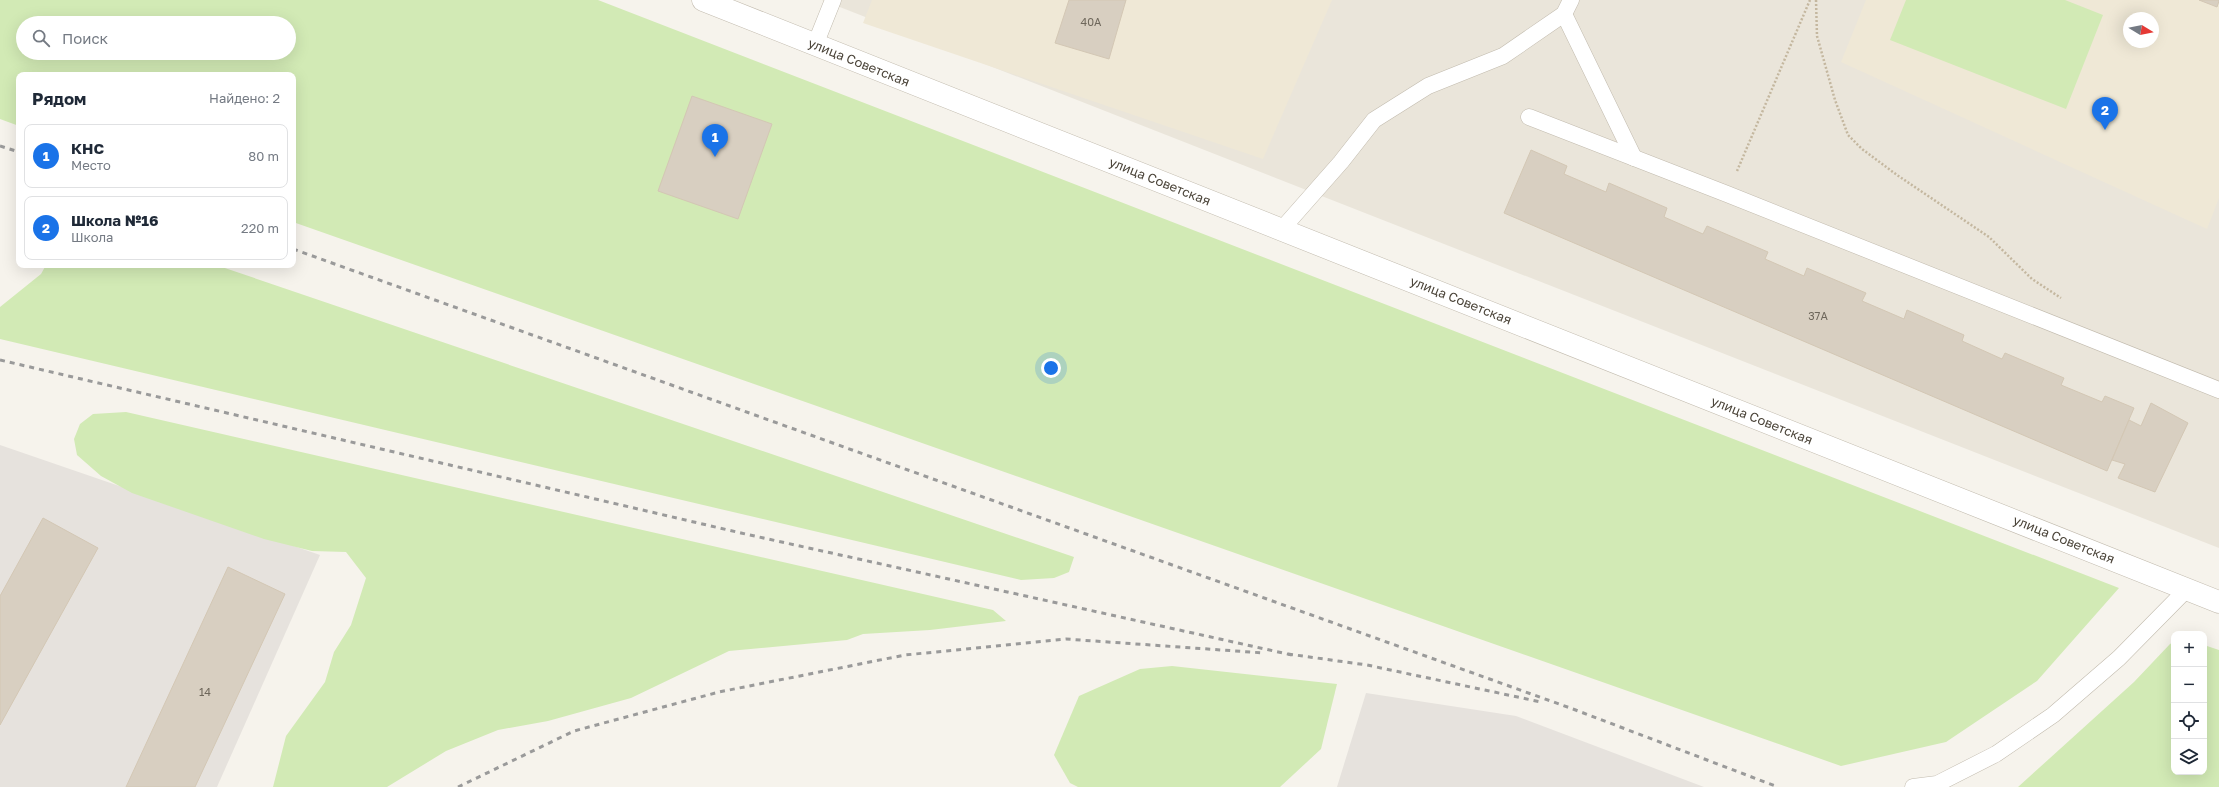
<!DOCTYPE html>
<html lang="ru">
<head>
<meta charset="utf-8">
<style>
	:root { --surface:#fff; --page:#f2f2f3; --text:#1f2937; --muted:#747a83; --line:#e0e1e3; --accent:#1a73e8 }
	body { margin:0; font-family:"Golos Text",sans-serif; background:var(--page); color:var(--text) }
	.controls { position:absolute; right:12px; bottom:12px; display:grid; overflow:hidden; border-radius:8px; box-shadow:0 4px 16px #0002 }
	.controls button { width:36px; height:36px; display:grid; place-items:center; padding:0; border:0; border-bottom:1px solid var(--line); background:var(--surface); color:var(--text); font:20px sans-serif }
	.compass { position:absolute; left:2123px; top:12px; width:36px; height:36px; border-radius:50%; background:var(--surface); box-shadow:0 4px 16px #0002; rotate:100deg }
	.you { position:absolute; left:1051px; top:368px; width:14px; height:14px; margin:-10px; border:3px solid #fff; border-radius:50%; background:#1a73e8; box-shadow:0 0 0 6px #1a73e833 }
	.badge { display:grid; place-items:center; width:26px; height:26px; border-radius:50%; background:var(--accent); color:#fff; font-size:13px; font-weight:700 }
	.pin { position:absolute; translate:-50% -33px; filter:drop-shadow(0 1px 2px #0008) }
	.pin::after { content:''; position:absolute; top:21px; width:14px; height:12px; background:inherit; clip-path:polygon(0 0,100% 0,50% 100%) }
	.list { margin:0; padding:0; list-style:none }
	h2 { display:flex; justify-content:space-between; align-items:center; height:52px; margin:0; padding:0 16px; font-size:17px }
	h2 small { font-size:13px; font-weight:400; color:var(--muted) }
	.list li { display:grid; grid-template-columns:26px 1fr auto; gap:12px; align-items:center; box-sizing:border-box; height:64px; margin:0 8px 8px; padding:0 8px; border:1px solid var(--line); border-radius:8px }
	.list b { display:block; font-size:15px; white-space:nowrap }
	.list p { margin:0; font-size:13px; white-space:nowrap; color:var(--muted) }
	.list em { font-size:13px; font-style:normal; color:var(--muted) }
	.icon { flex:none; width:22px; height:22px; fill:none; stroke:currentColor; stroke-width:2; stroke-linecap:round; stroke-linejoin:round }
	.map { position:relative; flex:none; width:2219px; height:787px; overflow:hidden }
	.search { position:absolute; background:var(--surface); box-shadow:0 4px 16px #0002; left:16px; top:16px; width:280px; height:44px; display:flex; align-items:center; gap:10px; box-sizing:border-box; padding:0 14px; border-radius:22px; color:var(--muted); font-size:15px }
	.panel { position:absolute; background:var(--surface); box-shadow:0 4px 16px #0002; left:16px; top:72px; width:280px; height:196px; border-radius:8px }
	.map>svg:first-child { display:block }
</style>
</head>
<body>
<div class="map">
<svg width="2219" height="787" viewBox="0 0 2219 787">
	<rect width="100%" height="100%" fill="#f6f3ec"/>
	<path fill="#eae5da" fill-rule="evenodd" d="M822 0H2219V548ZM2129 18H2153V42H2129Z"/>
	<g fill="#e6e2dd">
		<path d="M0 445 320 555 217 787H0Z"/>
		<path d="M1366 693 1516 716 1704 787H1337Z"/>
	</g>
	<g fill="#efe8d6" fill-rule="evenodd">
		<path d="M872 0H1332L1263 159 863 23Z"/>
		<path d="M1866 0H2219V198L2207 229 1841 62ZM2129 18H2153V42H2129Z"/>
	</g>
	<g fill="#d2eab5" fill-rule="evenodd">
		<path d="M0 0H598L2119 588 2037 681 1946 742 1841 766 293 222V75H19V126L0 119ZM23 23H289V53H23Z"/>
		<path d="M1906 0H2065L2103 15 2066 109 1890 40Z"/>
		<path d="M46 265H216L1074 557 1069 572 1054 578 1021 580 0 339V307L41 274Z"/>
		<path d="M126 412 993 610 1006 621 930 630 863 634 847 640 729 651 631 698 548 721 498 730 446 751 387 787H273L286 736 325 682 334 652 351 625 366 578 346 552 312 551 264 539 132 493 101 476 77 455 74 439 80 424 93 414Z"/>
		<path d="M2174 642V772H2204V645L2219 650V787H2018L2134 682 2170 644Z"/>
		<path d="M1172 666 1337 684 1321 749 1280 787H1078L1070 783 1054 755 1079 696 1140 669Z"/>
	</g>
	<g fill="#d8cfc1" stroke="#d3c7b4">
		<path d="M1069 0H1126L1109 59 1055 43Z"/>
		<path d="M2199 0H2219V1L2217 7Z"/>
		<path d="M692 96 772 124 738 219 658 191Z"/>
		<path d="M1531 150 1567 166 1564 174 1606 192 1609 183 1667 208 1664 217 1703 234 1707 226 1768 252 1765 259 1804 276 1807 268 1866 293 1862 301 1904 319 1907 310 1964 335 1962 341 2002 359 2005 353 2064 378 2061 385 2102 402 2105 396 2134 408 2107 471 1504 213Z"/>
		<path d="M2151 403 2188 423 2155 492 2118 478 2125 464 2112 460 2129 420 2141 426Z"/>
		<path d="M43 518 98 548 0 725V596Z"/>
		<path d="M228 567 285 594 195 787H126Z"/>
	</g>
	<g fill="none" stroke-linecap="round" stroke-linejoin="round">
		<defs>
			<g id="service">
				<path d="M1564 14 1634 158"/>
				<path d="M815 45 833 0"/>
				<path d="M1529 117 1727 194 2219 390"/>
				<path d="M1282 229 1341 162 1374 120 1428 86 1503 56 1564 14 1571 0"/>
				<path d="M1913 787 1937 784 1996 754 2053 715 2119 658 2187 589"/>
			</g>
			<path id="minor" d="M703 0 2219 602"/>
		</defs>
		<use href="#service" stroke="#c2bbae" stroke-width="17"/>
		<use href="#minor" stroke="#c2bbae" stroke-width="23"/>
		<g stroke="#c4b79f" stroke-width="2.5" stroke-dasharray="2 2" stroke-linecap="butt">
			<path d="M1816 0 1817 36 1835 100 1848 135 1862 149 1897 175 1989 237 2032 279 2061 298"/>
			<path d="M1737 171 1810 0"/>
		</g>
		<use href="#service" stroke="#fff" stroke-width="16"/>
		<use href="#minor" stroke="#fff" stroke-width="22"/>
		<g stroke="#9a9a9a" stroke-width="3" stroke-dasharray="5 5" stroke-linecap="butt">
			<path d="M0 146 19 152"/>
			<path d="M293 249 1573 709 1778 787"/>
			<path d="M0 360 741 533 1292 655"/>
			<path d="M1288 654 1367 665 1541 702"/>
			<path d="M458 787 574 731 719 692 905 655 1066 639 1264 653"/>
		</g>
	</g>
	<g text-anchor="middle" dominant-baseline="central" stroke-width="3" stroke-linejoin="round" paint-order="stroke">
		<g font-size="11" fill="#6e675b">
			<text x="1091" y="21">40А</text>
			<text x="1818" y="315">37А</text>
			<text x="205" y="691">14</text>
		</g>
		<g font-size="13" fill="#4b4439" stroke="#fff">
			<text transform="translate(859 62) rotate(22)">улица Советская</text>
			<text transform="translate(1160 181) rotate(22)">улица Советская</text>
			<text transform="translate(1461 300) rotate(22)">улица Советская</text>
			<text transform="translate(1762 420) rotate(22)">улица Советская</text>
			<text transform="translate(2064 539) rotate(22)">улица Советская</text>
		</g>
	</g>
</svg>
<div class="controls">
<button>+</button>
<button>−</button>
<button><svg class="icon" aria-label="locate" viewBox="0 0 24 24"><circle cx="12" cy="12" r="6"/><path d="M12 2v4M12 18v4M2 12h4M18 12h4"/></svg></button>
<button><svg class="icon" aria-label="layers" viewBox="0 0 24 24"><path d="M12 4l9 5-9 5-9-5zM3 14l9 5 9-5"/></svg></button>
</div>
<svg class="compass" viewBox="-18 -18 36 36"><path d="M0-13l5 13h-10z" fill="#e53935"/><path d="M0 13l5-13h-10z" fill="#747a83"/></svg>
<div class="you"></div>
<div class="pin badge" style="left:715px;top:157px">1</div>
<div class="pin badge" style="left:2105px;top:130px">2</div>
<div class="search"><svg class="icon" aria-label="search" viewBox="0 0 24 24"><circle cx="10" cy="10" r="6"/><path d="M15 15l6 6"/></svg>Поиск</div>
<section class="panel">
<h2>Рядом<small>Найдено: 2</small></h2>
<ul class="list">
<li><span class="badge">1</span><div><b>КНС</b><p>Место</p></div><em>80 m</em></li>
<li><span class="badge">2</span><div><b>Школа №16</b><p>Школа</p></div><em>220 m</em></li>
</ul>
</section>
</div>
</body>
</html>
